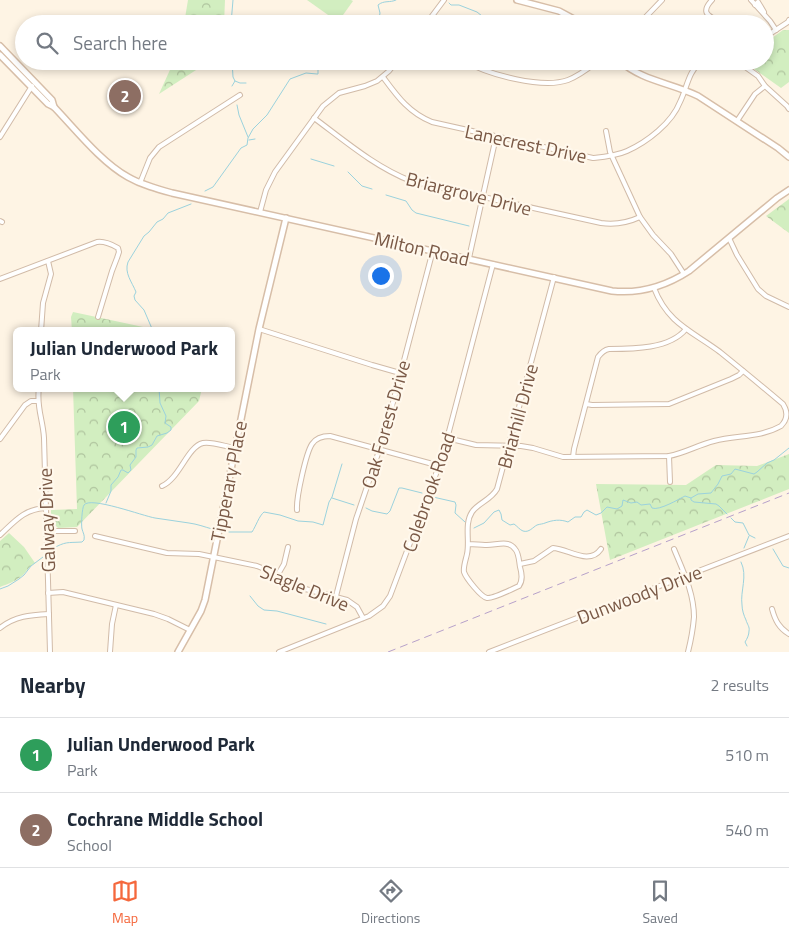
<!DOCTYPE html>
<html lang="en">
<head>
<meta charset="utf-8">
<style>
	:root { --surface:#fff; --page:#f6f6f7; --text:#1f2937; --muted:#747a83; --line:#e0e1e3; --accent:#f5683d }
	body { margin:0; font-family:"Titillium Web",sans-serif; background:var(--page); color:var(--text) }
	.you { position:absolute; left:380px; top:275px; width:18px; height:18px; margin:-12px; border:4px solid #fff; border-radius:50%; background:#1a73e8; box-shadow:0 0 0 8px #1a73e833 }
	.badge { display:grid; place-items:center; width:32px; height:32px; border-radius:50%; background:var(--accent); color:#fff; font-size:16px; font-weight:700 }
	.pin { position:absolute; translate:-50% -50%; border:2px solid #fff; box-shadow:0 1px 5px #0006 }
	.popup { position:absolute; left:13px; top:327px; width:222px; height:65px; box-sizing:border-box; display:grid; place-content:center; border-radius:8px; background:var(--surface); filter:drop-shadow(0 1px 4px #0005); font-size:16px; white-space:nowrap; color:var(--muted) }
	.popup b { font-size:19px; color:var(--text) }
	.popup::after { content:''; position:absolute; left:50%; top:100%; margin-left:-10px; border:10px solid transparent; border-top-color:var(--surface) }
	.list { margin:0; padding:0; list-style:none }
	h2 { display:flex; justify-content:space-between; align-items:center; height:65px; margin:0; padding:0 20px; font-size:21px }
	h2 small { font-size:16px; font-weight:400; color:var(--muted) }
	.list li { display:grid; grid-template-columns:32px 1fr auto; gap:15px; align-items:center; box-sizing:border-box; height:75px; padding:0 20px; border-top:1px solid var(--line) }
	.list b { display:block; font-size:19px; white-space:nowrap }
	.list p { margin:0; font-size:16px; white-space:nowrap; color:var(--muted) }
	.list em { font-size:16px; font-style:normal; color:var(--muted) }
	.icon { flex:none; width:28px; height:28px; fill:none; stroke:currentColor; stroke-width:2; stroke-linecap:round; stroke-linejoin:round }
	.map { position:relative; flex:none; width:789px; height:652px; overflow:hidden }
	.search { position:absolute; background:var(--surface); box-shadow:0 2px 8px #0003; left:15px; right:15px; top:15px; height:55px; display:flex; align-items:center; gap:12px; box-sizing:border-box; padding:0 18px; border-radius:28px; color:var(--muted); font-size:19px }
	.sheet { height:215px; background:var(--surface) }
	nav { display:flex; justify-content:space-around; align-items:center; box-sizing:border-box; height:70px; border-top:1px solid var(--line); background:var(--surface); font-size:14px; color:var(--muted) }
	nav a { display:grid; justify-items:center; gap:2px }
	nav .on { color:var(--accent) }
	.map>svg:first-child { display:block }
</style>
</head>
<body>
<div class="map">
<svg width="789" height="652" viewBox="0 0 789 652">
	<defs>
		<pattern id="forest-crowns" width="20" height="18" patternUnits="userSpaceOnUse" patternTransform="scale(1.25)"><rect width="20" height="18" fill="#d2eec0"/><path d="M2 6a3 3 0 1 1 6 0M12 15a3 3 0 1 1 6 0" fill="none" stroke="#afc49e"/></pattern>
	</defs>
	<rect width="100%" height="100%" fill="#fef4e4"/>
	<path fill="#d2eec0" d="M307 0H351L353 1 338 22Z"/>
	<g fill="url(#forest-crowns)">
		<path d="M188 0H225L224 24H184Z"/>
		<path d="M783 30H789V82L781 88 743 61H765V43Z"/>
		<path d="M174 61H210L159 94Z"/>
		<path d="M789 199V233L766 216Z"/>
		<path d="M73 312 162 331H72L71 317Z"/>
		<path d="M73 388H202L199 401 77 527 58 528 56 526H51V510L77 509Z"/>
		<path d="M789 454V489L610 560 596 484 686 485 716 465 757 466Z"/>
		<path d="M9 533 24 547 35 563C28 567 27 571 23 575 16 581 8 584 0 587V541Z"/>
	</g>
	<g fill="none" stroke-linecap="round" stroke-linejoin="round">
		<g stroke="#9bd2dd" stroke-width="1">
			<path d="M449 3 451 5H459L477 12 492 24"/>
			<path d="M231 24 233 0"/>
			<path d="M380 24 379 19 380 13 378 5C384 0 390 3 396 0"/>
			<path d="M232 61 233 77 235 81 232 86"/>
			<path d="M338 61H341"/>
			<path d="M235 81 240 83H246"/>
			<path d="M237 105 239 115 248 137"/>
			<path d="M249 140 255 139"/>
			<path d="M311 159 334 166"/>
			<path d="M348 172 362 186 372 189"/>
			<path d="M205 191 213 187 241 148 247 145 248 138 253 129 267 115 290 79 306 73 317 74H318V69L325 66 327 61"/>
			<path d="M386 195 406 201 412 210 416 213 469 226"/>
			<path d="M153 331 144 310 135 300 134 296 136 292C132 282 124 273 128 262L144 236 149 232 157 222 163 219 168 213 191 204"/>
			<path d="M433 497 455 502 456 505 455 513 465 522"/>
			<path d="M332 498 354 505"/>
			<path d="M691 498 698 494 711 493 718 484 722 476 731 474 735 469 754 474 757 472 767 463 774 460 789 448"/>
			<path d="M106 503 111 491V485L118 477 121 470H123L128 473 131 470 130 465 136 457V450L137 448 148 447 152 445 157 436 167 433 171 430V427L165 423 166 416 160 403 159 388"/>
			<path d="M366 508 372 511 387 514 390 511 399 488H402L422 493"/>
			<path d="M731 518 735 522 743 523 749 535 755 538"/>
			<path d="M474 528 484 523 494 512 499 510 501 514 502 520 510 525 514 524C517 526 520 530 523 531 529 533 533 527 537 525 540 524 543 524 545 523 553 520 560 519 568 522L575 517H581L584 512 587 510 596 515 601 513 607 507 617 509 622 506 623 500 631 503 637 502 641 505 650 504C651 505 651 507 652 508 659 511 679 499 685 496L691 498V500L694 502 716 504 719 506 727 514"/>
			<path d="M229 532H252C256 526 259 516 264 512L280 515 298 521 313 522 323 525 329 502 332 497 342 464"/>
			<path d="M744 548 749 536"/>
			<path d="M52 549C66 541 67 543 82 542L84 540C85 535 83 533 82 529 81 525 82 508 84 505 90 496 143 516 155 518 166 520 178 521 189 523 197 524 205 527 212 529"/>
			<path d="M773 549 783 566 789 568"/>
			<path d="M741 562C748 576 740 591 742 605 742 610 744 616 746 620 747 624 750 627 749 631 749 635 747 639 745 642L747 646"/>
			<path d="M0 589 8 586 19 579 24 575 31 566 43 557"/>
			<path d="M250 596 258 606 264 610 277 611 326 624"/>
		</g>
		<defs>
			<g id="street">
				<path d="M712 0C699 14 710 16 722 24"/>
				<path d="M751 0 770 21 776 30"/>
				<path d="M755 5 758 2 764 12"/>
				<path d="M426 24 444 0"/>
				<path d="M639 24 662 0"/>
				<path d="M765 37 788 22 789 20"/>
				<path d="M465 61C488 75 543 89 568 80 579 76 589 68 598 61"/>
				<path d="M737 61 758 76 765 86 787 106 789 109"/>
				<path d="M383 77C397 96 409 113 432 122L593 158C604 157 616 156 627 151 647 142 672 123 680 102 687 88 688 72 701 61"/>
				<path d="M314 118C345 141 375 167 411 181L601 223C615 225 627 223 640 217"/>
				<path d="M737 121 755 94 765 86"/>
				<path d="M606 131 610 152 615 163 640 217 653 235 671 254 684 274"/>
				<path d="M0 137 32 86"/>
				<path d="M140 183 150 158 159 147 240 95"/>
				<path d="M260 212 266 190 275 172 323 106 339 93 365 86 377 81 389 71 397 61"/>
				<path d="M0 221 2 222"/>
				<path d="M729 238 737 255 758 289 766 296 789 307"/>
				<path d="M469 258 496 137"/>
				<path d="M0 279 97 242C104 241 111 244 118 248L119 252 117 258 112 271 98 317"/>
				<path d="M259 329 372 365 400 373"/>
				<path d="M41 331 43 303 51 274 48 261"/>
				<path d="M39 388C36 406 43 420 44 438L50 652"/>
				<path d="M586 404 592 405 669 404 731 379 739 375 743 371"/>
				<path d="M447 438 476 445 521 446 533 448 563 457 669 456C685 453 698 445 714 441 737 435 760 438 781 426 788 419 788 412 783 404 763 387 741 369 720 352 692 331 668 324 654 288"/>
				<path d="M0 439 25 405 31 401H37"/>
				<path d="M669 456 670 482"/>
				<path d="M573 457 574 449 598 357C601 353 604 350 609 349 633 349 670 349 686 329"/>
				<path d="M162 486C180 478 187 447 203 443 211 441 227 447 235 448"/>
				<path d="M297 510C296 498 306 453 312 444 316 438 323 436 330 436L440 466"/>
				<path d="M47 531H75"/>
				<path d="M0 535C15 521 24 509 46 508"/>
				<path d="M95 536 167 553 199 554 257 566 267 570 294 586 347 600 357 607 363 618"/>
				<path d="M469 544C475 544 480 545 485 545 495 546 508 539 515 549 519 553 519 562 520 567 522 574 523 580 519 586 512 589 493 599 487 598 481 597 466 578 464 572 463 567 466 559 467 554 470 541 464 524 472 512 478 503 491 500 497 489L554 277"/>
				<path d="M674 549C683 571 694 593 694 617 693 629 691 640 688 652"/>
				<path d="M520 564 534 561 553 548C569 549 589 566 601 549"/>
				<path d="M277 576 284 564 288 547"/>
				<path d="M48 593 63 592 154 614 168 619 190 630"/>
				<path d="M336 596 356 519 372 472 386 429 433 250"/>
				<path d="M772 609C775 620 779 628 789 634"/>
				<path d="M0 628C15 616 30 615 49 614"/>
				<path d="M110 652 112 624 116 605"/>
				<path d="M279 652 369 616 383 606 390 596 442 458 493 264"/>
				<path d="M489 652 789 536"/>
			</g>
			<g id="secondary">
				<path d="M517 0 559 11 583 24"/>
				<path d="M0 46 52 100 54 107"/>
				<path d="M0 55 48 104 54 107C76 130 101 162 128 177 142 185 157 189 172 193L612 291C641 294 666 286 689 271L777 198 789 190"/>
				<path d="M620 61C642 81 672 83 698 96L778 148 789 157"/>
				<path d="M178 652 201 611 205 600 259 329 286 218"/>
			</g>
		</defs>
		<use href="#street" stroke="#d1bba8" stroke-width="6"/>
		<use href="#secondary" stroke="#d7bea8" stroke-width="8"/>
		<use href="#street" stroke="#fff" stroke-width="4"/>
		<use href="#secondary" stroke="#fff" stroke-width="5"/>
		<path stroke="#b7a1ca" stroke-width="1" stroke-dasharray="8 5" stroke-linecap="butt" d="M388 652 789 493"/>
	</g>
	<g text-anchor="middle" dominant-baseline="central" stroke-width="4.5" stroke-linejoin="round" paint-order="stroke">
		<g font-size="19" fill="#7a5946" stroke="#fff8ec">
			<text transform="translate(526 143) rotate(12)">Lanecrest Drive</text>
			<text transform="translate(469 193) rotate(14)">Briargrove Drive</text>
			<text transform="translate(422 248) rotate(13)">Milton Road</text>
			<text transform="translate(517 416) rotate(-75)">Briarhill Drive</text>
			<text transform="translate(385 424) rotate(-74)">Oak Forest Drive</text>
			<text transform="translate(228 481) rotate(-79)">Tipperary Place</text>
			<text transform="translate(428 492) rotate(-71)">Colebrook Road</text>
			<text transform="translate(46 520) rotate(-92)">Galway Drive</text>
			<text transform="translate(305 587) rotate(22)">Slagle Drive</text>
			<text transform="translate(639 594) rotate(-21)">Dunwoody Drive</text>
		</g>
	</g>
</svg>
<div class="you"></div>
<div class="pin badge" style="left:124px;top:427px;background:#2e9e5b">1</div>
<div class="popup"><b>Julian Underwood Park</b>Park</div>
<div class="pin badge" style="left:125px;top:96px;background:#8d6e63">2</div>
<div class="search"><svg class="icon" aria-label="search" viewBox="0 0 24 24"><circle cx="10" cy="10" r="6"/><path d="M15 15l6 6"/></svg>Search here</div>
</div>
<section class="sheet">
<h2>Nearby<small>2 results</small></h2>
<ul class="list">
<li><span class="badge" style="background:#2e9e5b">1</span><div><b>Julian Underwood Park</b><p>Park</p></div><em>510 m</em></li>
<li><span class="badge" style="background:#8d6e63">2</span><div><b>Cochrane Middle School</b><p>School</p></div><em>540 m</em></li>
</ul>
</section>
<nav>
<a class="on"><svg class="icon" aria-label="map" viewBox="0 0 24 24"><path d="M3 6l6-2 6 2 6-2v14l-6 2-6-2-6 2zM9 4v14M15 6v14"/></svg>Map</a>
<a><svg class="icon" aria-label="directions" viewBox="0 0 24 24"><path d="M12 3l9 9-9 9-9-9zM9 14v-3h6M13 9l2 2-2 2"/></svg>Directions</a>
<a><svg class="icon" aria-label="saved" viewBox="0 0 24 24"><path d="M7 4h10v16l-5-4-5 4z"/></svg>Saved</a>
</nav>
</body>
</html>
